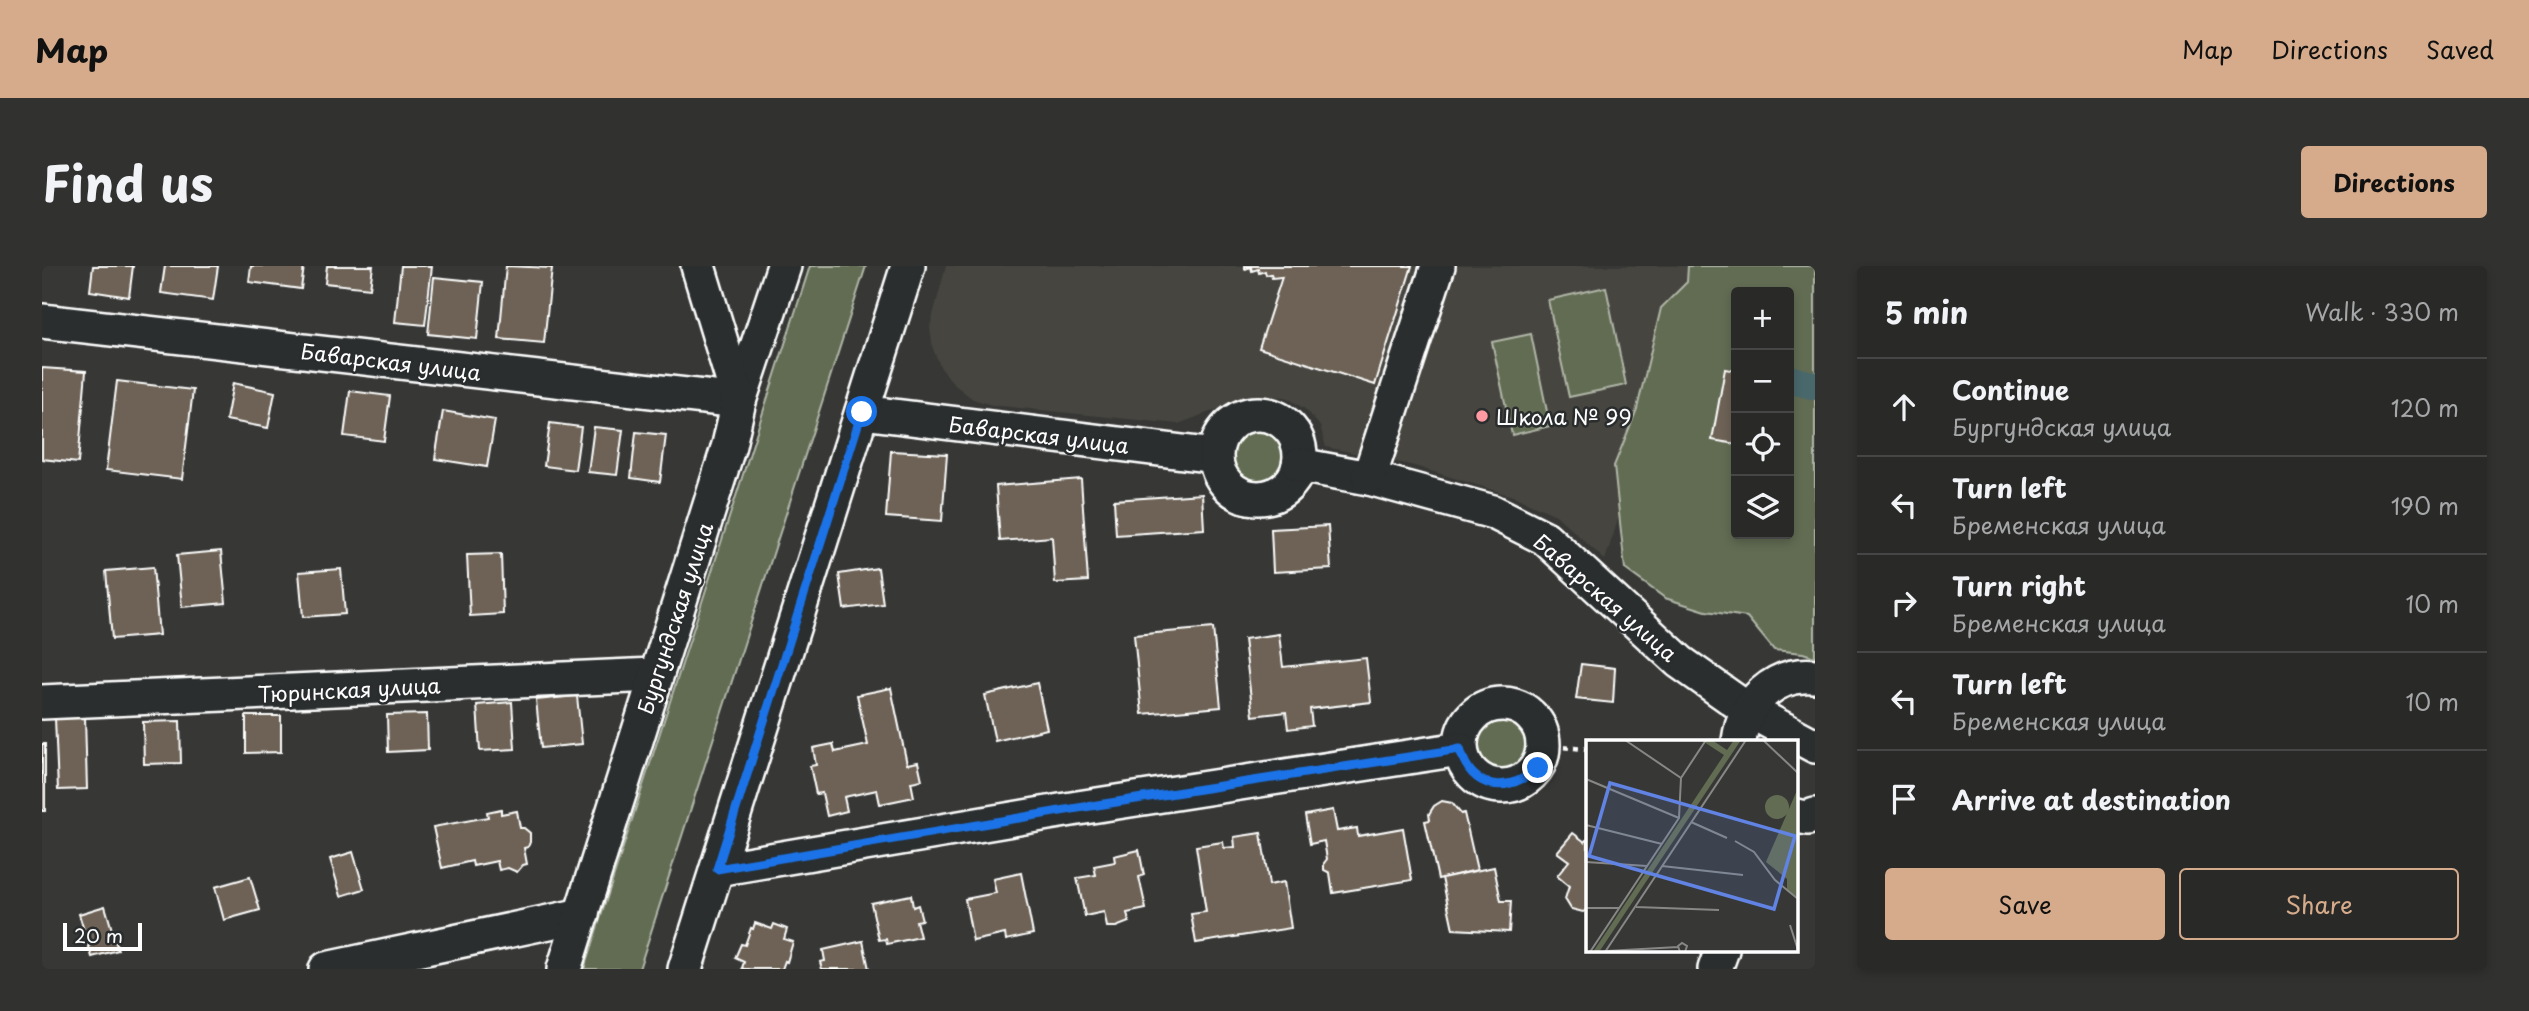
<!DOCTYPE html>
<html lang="en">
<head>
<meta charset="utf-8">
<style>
	:root { --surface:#292a28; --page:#313230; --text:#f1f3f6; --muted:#a5a7a8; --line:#454645; --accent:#d6ab8b }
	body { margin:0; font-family:"Playpen Sans",sans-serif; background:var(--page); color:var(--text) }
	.controls { position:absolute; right:21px; top:21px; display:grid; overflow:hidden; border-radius:7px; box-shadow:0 4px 10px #0003 }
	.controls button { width:63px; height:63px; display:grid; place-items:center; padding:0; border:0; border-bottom:2px solid var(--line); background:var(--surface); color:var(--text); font:35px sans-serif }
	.scale { position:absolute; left:21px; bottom:18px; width:79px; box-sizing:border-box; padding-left:7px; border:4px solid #fff; border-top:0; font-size:19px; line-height:24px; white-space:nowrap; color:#fff; -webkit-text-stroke:5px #2a2d2e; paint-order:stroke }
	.stop { position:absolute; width:21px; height:21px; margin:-16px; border:5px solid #1a73e8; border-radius:50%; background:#fff }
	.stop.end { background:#1a73e8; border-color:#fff; box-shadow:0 2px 7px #0008 }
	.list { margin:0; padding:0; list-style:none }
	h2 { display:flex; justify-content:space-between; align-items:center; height:91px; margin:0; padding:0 28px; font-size:30px }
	h2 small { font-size:23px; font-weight:400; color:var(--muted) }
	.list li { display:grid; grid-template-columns:46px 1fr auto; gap:21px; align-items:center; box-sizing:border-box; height:98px; padding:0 28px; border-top:2px solid var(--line) }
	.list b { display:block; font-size:26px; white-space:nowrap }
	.list p { margin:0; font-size:23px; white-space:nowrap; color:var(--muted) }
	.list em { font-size:23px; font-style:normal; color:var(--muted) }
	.actions { display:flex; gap:14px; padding:21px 28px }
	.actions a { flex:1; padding:16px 0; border:2px solid var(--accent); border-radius:7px; text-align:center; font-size:24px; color:var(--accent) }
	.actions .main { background:var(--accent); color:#111 }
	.icon { flex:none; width:38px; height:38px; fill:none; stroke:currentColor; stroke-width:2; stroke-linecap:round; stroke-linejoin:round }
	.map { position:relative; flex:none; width:1773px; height:703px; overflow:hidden; border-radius:7px }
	header { display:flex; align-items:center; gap:42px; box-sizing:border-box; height:98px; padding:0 35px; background:var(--accent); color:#111 }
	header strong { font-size:33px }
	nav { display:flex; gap:38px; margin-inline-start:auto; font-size:24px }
	.intro { display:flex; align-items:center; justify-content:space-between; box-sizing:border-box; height:168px; padding:0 42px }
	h1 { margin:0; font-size:49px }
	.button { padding:18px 32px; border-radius:7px; background:var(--accent); color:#111; font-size:24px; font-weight:700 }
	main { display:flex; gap:42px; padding:0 42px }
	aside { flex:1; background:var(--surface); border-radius:7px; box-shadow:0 4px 10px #0003 }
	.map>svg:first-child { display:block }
</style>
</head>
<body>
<header>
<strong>Map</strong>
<nav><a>Map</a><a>Directions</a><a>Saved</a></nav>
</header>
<div class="intro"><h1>Find us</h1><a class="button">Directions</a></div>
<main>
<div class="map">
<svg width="1773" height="703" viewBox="0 0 1773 703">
	<rect width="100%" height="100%" fill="#373836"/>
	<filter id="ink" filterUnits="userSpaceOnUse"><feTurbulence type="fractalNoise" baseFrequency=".0143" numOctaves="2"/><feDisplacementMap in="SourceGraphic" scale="14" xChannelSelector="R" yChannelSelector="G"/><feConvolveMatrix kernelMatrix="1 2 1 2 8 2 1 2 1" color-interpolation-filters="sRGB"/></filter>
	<g filter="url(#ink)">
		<path fill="#47453f" d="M904 0H1658L1563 294 1514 249 1471 230 1369 199 1284 181 1278 160 1263 143 1244 131 1213 129 1136 158 950 139 931 133 913 119 899 102 891 83 888 61Z"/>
		<g fill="#626c52" stroke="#b0b6a8" stroke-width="2" fill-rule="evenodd">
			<path d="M768 0H824L597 703H542Z"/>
			<path d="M1646 0H1773V391L1761 387 1732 384 1705 351 1664 345 1623 332 1583 303 1572 200 1595 143 1619 42 1645 16ZM1694 26H1747V268H1694Z"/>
			<path d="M1564 21 1584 119 1527 131 1506 34Z"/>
			<path d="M1489 68 1508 160 1470 169 1450 76Z"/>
			<circle cx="1216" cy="189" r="30"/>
			<circle cx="1456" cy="479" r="31"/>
		</g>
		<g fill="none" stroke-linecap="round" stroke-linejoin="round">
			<path stroke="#4a676c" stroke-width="28" d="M1747 113 1773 120"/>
		</g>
		<g fill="#6d6254" stroke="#fff" stroke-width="2">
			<path d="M51 0H91L87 31 48 25Z"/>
			<path d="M123 0H176L171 34 119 27Z"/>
			<path d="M209 0H262L259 23 207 16Z"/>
			<path d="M285 0H331L328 22 283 17Z"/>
			<path d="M359 0H390L383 59 353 56Z"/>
			<path d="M464 0 510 2 502 77 457 73Z"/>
			<path d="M1203 0H1370L1333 119 1217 82 1240 11 1230 12 1229 8 1224 9 1223 5 1217 7 1216 3 1210 5 1209 1 1203 3Z"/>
			<path d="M392 11 441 16 435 73 386 68Z"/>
			<path d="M0 102 44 105 36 197 0 193Z"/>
			<path d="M1683 103 1694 105V178L1670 174Z"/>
			<path d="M75 115 151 124 140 213 64 204Z"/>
			<path d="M191 117 233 126 226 162 184 154Z"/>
			<path d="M308 125 348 130 342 175 302 170Z"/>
			<path d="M401 145 453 154 445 201 393 193Z"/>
			<path d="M508 157 539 161 533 204 502 200Z"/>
			<path d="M552 161 581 164 575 209 546 206Z"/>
			<path d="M594 166 624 169 618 216 589 212Z"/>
			<path d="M849 185 905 188 900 255 844 251Z"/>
			<path d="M1039 213 1046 315 1013 317 1010 271 958 275 954 220Z"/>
			<path d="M1160 228 1162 263 1074 269 1072 234Z"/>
			<path d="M1286 260 1289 303 1231 306 1229 263Z"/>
			<path d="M179 285 184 337 140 341 135 289Z"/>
			<path d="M459 288 461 348 428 350 425 289Z"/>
			<path d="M111 301 117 369 70 373 64 305Z"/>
			<path d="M836 302 841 338 802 343 797 308Z"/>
			<path d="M299 303 303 348 261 351 257 306Z"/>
			<path d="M1171 362 1179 441 1100 448 1092 369Z"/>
			<path d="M1237 368 1241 401 1324 392 1329 436 1268 443 1270 460 1246 463 1244 446 1211 450 1202 373Z"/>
			<path d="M1539 398 1573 402 1571 437 1534 433Z"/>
			<path d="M995 417 1005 463 953 475 943 429Z"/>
			<path d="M849 422 865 498 876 496 880 514 869 516 872 531 838 538 835 524 802 531 805 545 785 550 780 527 774 528 768 500 774 499 771 482 791 478 793 486 826 479 815 429Z"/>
			<path d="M535 430 540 478 499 482 494 434Z"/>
			<path d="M470 436 473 483 438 485 435 439Z"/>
			<path d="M385 448 386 484 346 486 345 449Z"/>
			<path d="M204 450H239V486L204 487Z"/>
			<path d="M43 451 45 523 16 524 13 452Z"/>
			<path d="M138 455 139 497 102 498 101 456Z"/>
			<rect x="0" y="478" width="3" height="67"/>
			<path d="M1400 535 1410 537 1419 548 1422 547 1435 604 1396 613 1383 555 1388 554 1387 548 1392 540Z"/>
			<path d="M459 543V548L475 545 478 562H482L488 567V576L486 581 482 582 485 598 481 599 475 606 466 602 457 604 455 595 431 600 430 595 400 602 391 561 446 551 445 546Z"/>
			<path d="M1291 544 1295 565 1315 562 1316 570 1361 562 1370 614 1291 627 1288 607 1282 604V597L1285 593 1282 575 1268 578 1263 549Z"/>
			<path d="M1219 567 1227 619 1242 616 1249 662 1154 677 1149 648 1164 646 1154 580 1181 576 1182 582 1193 581 1192 571Z"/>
			<path d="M1531 567 1543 576 1546 573V643L1541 646 1529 643 1523 633 1527 620 1515 610 1527 595 1515 586Z"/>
			<path d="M1097 584 1102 609 1097 611 1104 643 1085 647 1087 656 1074 661H1065L1062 646 1043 650 1035 612 1054 609 1052 600 1073 596 1072 590Z"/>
			<path d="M311 586 322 623 299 630 288 593Z"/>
			<path d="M1452 601 1459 635H1469L1467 666 1411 663 1400 612Z"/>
			<path d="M979 607 991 668 964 674 963 668 931 675 923 633 954 627 951 613Z"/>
			<path d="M208 611 218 644 182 654 173 621Z"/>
			<path d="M869 629 871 641 876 639 880 654 874 655 878 671 845 678 844 673 837 674 829 637Z"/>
			<path d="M63 640 76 684 50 691 37 648Z"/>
			<path d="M713 657 730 663 732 658 745 663 742 673 751 676 745 696 743 695 740 703H702L700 702 702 696 693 692 699 678 703 679 709 662 711 663Z"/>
			<path d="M821 675 827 703H780L778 696 783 695 781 684Z"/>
		</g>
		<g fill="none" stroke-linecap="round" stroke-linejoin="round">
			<defs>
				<g id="minor">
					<path d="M0 55 697 135 742 0"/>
					<path d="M820 146 1173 190"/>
					<circle cx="1216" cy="190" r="42"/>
					<path d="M1257 199 1327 212 1451 246 1503 272 1638 396 1706 444 1773 480"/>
					<path d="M1327 212 1396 0"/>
					<path d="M0 436 613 409"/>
					<circle cx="1460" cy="479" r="41"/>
					<path d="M1697 475C1702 436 1732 406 1773 410"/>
					<path d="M1754 550 1766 552 1773 549"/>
					<path d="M675 603 1036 542 1418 483"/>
					<path d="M284 703 540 649"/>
					<path d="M522 703 687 179 697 135 656 0"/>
					<path d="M643 703 866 0"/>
					<path d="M1673 703 1680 684"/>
				</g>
			</defs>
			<use href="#minor" stroke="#fff" stroke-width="38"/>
			<path stroke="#fff" stroke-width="4.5" stroke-dasharray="5 5" stroke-linecap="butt" d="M1502 480 1546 483"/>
			<use href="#minor" stroke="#2a2d2e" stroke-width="33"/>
		</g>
	</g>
	<g fill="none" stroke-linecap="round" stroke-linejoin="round" filter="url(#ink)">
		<path stroke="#1a73e8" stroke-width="9" d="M820 146 675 603 1036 542 1418 483C1429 525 1466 528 1496 502"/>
	</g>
	<circle fill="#ff9aa2" stroke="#2a2d2e" stroke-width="2.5" cx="1440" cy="150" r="7"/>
	<g text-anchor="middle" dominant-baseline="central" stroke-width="5" stroke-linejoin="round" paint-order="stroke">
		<g font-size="21" fill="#fff" stroke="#2a2d2e">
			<text transform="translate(349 95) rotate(7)">Баварская улица</text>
			<text transform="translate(997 168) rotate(7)">Баварская улица</text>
			<text transform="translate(1564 331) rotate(41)">Баварская улица</text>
			<text transform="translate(632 352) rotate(-72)">Бургундская улица</text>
			<text transform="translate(307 423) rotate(-3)">Тюринская улица</text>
		</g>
		<g font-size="21" fill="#fff" stroke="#2a2d2e" text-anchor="start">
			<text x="1454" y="150">Школа № 99</text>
		</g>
	</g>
	<g transform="translate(1544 474)">
		<rect width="212" height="212" fill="#373836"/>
		<path d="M115 0H126L141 10 148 0H155L13 212H7L138 15ZM212 48V158L201 151V139L180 122ZM179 67a12 12 0 1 1 24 0a12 12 0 1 1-24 0Z" fill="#626c52"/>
		<path fill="none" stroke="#878886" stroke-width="2" d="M39 0 95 38M177 0 212 33M0 39 93 78M105 82 141 98M0 85 76 104M149 101 168 112 189 140 212 159M0 122 61 126M76 126 157 135M50 167 133 170M0 168H33M204 185 212 210M20 211 92 207M4 212 93 78 95 38 120 0M19 212 160 0M94 212 92 206 96 203 101 206 99 212"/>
		<path fill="#6183e4" fill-opacity="0.15" stroke="#6183e4" stroke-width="3.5" d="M24 43 209 96 188 169 3 116Z"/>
		<rect width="212" height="212" fill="none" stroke="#fff" stroke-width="3.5"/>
	</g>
</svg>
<div class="controls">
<button>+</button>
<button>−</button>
<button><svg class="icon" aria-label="locate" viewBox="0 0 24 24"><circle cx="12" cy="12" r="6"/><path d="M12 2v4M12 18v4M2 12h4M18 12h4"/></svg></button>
<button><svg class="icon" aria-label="layers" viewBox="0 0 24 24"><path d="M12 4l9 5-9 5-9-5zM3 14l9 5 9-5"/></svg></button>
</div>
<div class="scale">20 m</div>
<div class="stop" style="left:820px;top:146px"></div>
<div class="stop end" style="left:1496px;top:502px"></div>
</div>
<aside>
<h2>5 min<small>Walk · 330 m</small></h2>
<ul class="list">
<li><svg class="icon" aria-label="ahead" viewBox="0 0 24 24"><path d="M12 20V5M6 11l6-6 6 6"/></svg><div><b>Continue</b><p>Бургундская улица</p></div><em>120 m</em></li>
<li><svg class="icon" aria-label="left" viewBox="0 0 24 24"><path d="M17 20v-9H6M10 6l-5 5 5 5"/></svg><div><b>Turn left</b><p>Бременская улица</p></div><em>190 m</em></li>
<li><svg class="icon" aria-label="right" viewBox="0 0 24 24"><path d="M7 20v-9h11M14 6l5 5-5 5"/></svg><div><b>Turn right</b><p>Бременская улица</p></div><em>10 m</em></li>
<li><svg class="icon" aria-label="left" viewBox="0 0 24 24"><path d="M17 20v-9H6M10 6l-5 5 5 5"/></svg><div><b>Turn left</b><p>Бременская улица</p></div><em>10 m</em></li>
<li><svg class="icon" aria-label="arrive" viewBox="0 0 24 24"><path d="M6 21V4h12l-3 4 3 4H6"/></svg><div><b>Arrive at destination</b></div></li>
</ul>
<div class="actions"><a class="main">Save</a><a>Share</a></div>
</aside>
</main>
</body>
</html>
